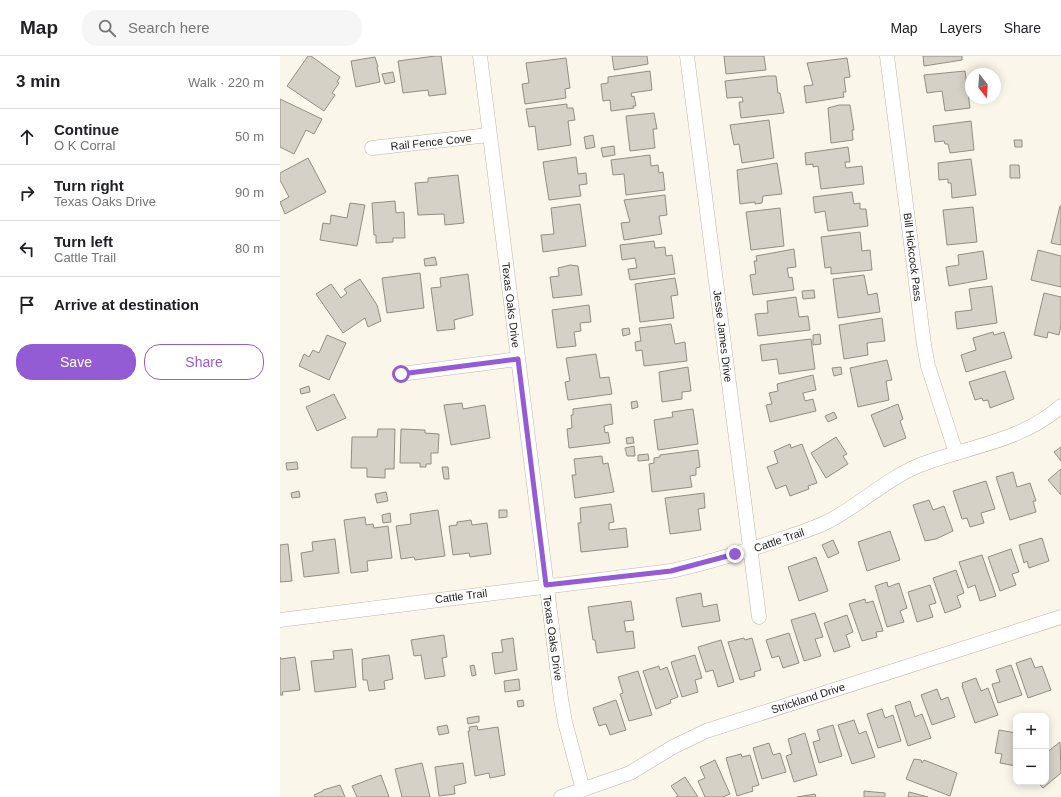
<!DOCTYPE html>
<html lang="en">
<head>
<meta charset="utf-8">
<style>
	:root { --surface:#fff; --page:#f6f6f6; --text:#202124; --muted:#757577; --line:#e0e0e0; --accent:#945cd4 }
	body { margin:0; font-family:Helvetica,sans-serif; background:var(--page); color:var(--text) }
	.controls { position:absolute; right:12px; bottom:12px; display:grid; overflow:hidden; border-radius:8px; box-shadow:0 2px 10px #0003 }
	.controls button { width:36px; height:36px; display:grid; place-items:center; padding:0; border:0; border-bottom:1px solid var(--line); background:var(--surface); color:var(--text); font:20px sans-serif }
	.compass { position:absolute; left:685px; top:12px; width:36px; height:36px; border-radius:50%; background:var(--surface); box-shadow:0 2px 10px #0003; rotate:163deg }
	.stop { position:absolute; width:12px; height:12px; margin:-9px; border:3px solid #945cd4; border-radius:50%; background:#fff }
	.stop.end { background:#945cd4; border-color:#fff; box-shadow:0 1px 4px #0008 }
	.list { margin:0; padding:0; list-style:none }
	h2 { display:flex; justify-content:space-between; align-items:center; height:52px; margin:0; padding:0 16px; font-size:17px }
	h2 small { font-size:13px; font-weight:400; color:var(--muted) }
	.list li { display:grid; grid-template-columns:26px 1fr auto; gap:12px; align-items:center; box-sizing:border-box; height:56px; padding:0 16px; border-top:1px solid var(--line) }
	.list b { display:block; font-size:15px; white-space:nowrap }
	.list p { margin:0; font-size:13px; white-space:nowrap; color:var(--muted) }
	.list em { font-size:13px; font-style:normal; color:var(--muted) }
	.actions { display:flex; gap:8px; padding:12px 16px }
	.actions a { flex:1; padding:9px 0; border:1px solid var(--accent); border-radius:16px; text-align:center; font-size:14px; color:var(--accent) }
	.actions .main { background:var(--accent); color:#fff }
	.icon { flex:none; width:22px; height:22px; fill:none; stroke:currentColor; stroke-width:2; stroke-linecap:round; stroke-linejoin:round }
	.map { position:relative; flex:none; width:781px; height:741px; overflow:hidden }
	header { display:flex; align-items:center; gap:24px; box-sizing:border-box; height:56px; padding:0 20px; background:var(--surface); border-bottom:1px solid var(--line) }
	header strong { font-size:19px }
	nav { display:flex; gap:22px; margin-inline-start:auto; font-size:14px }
	.search { width:280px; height:36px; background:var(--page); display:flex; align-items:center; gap:10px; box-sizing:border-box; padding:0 14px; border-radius:16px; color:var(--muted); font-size:15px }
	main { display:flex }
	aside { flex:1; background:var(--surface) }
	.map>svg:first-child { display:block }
</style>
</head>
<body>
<header>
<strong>Map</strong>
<div class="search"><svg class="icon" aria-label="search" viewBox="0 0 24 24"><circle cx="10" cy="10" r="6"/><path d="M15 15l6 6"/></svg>Search here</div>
<nav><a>Map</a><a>Layers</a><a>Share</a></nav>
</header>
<main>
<aside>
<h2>3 min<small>Walk · 220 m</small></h2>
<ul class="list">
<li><svg class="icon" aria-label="ahead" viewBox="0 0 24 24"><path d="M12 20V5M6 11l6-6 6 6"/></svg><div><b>Continue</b><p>O K Corral</p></div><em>50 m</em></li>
<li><svg class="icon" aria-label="right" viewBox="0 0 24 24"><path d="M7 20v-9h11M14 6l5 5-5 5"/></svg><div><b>Turn right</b><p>Texas Oaks Drive</p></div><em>90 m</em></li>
<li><svg class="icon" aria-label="left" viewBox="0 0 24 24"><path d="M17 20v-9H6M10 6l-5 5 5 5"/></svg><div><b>Turn left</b><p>Cattle Trail</p></div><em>80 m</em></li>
<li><svg class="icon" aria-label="arrive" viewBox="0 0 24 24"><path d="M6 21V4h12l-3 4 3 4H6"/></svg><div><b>Arrive at destination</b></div></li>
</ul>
<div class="actions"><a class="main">Save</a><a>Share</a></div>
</aside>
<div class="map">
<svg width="781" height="741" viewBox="0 0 781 741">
	<rect width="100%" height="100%" fill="#fbf6ea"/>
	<g fill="#d6d1c6" stroke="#938e83">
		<path d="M28 0H31L60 21 57 26 59 27 52 37 55 39 44 55 7 30Z"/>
		<path d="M155 0H161L166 38 149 40 148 34 123 37 118 5Z"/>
		<path d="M332 0H367L368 8 334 14Z"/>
		<path d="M444 0H484L486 14 446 18Z"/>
		<path d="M643 0H682V4L644 10Z"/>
		<path d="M95 1 98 11H97L100 26 76 31 71 5Z"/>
		<path d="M286 2 290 32 285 33 286 42 245 48 242 28 249 27 246 7Z"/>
		<path d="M567 2 570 21 564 22 566 36H563L564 41 526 47 524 30 533 29 527 7Z"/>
		<path d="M370 15 372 34 351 37 352 41 354 40 356 50H353L354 52 331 55 330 44 323 45 321 28 328 27V21Z"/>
		<path d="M685 15 690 52 665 55 662 35 647 37 644 19Z"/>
		<path d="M113 16 115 26 105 28 102 18Z"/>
		<path d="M488 20H496L498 37H500L504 57 461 62 459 46H463L462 41 447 42 445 25Z"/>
		<path d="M0 43 42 63 34 78 26 74 14 98 0 91Z"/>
		<path d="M287 48V52H293L295 64 288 65 291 89 258 94 255 70 249 71 246 53Z"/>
		<path d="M559 49H570L574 74H572L573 84 551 87 548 52Z"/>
		<path d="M374 57 377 73H373L375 92 350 95 346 60Z"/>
		<path d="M489 64 494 102 462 107 459 88 454 89 450 69Z"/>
		<path d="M691 65 694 94 670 97 668 88H665L664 85 655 86 653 70Z"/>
		<path d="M313 79 315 91 306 93 304 81Z"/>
		<path d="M734 84H742V91H735Z"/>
		<path d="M334 90 335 99 323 101 321 92Z"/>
		<path d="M568 91 570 106H565L566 112 582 110 584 128 541 133 538 110 533 111V108L526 109 525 97Z"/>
		<path d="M370 99 371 110 378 109 379 117 383 116 385 134 346 139 344 118 333 119 331 104Z"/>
		<path d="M296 101 298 118 306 117 307 128 299 129 301 140 269 144 263 106Z"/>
		<path d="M28 102 46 136 5 158 0 146 9 141 0 124V117Z"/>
		<path d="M691 103 696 139 672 142 671 127H668V123L659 124 658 107Z"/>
		<path d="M497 107 502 138 483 140 482 147 475 148V146L460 148 457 114Z"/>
		<path d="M730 109H739L740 122H730Z"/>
		<path d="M178 119 184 167 165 169 164 158 138 159 135 127 148 126V122Z"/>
		<path d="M572 136 574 148 580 147V153H586L588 170 548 175 545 155 535 157 533 141Z"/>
		<path d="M385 139 387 159 379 160 382 178 344 184 341 167 350 166 344 144Z"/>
		<path d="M115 145 116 157 124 156 125 182H113V186L96 187V179H94L92 147Z"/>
		<path d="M70 147 85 149 77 190 40 184 43 167 50 168 51 159 67 162Z"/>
		<path d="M300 148 306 190 263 196 261 179 274 178 271 152Z"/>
		<path d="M780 150H781V189L771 187Z"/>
		<path d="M693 151 697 186 667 189 663 154Z"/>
		<path d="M500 152 504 190 471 194 466 156Z"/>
		<path d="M580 176 582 195 590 194 592 214 551 218V211L545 212 541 181Z"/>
		<path d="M374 185 375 192 385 191 386 200 392 199 395 218 350 224 348 213 357 212 355 202 342 204 340 189Z"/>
		<path d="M514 193 516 211 507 212 509 222 512 221 514 234 473 239 470 219 476 218 474 205H477L476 200Z"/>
		<path d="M758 194 781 200V231L751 224Z"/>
		<path d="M703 195 707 223 669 230 666 211 679 209 678 199Z"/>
		<path d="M155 201 157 209 145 210 144 203Z"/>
		<path d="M290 209 298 210 302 239 273 242 270 221 279 220 278 212Z"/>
		<path d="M140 217 144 252 107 257 102 222Z"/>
		<path d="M188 218 193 259 174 264 175 273 157 275 151 232 161 231 160 222Z"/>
		<path d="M584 219 588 239 597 237 600 256 558 262 553 223Z"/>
		<path d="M395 222 398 239 391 240 394 262 360 266 355 228Z"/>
		<path d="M80 223 97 249 101 265 88 271 85 262 63 277 36 238 51 228 61 242 67 237 64 233Z"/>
		<path d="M712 230 717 267 677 273 675 256 692 254 689 233Z"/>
		<path d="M534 234 535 242 523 243 522 235Z"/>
		<path d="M764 237 781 241V269L779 279 768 276 767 282 754 279Z"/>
		<path d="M516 241 519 261 528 260 530 274 478 280 475 258 488 257 487 245Z"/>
		<path d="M309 249 311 266 300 267 301 275 294 276 296 290 277 292 272 254Z"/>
		<path d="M602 262 605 285 587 287 588 299 564 303 559 269Z"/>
		<path d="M391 268 395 288 405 286 407 305 364 310 362 294 356 295 355 286 361 285 359 272Z"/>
		<path d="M349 272 350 278 343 280 342 273Z"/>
		<path d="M713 276 714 279 724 276 732 302 686 316 681 299 696 294 693 282Z"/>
		<path d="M540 278 541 288 533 289V279Z"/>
		<path d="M47 279 66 287 49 324 19 310 24 298 29 301 33 294 39 297Z"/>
		<path d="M531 283 535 313 499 318 497 303 482 305 480 289Z"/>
		<path d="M316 298 320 322 329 321 332 338 288 344 285 326 290 325 286 302Z"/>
		<path d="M607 304 612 324 606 325 609 344 578 351 570 312Z"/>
		<path d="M408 311 411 335 402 336V343L382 346 379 316Z"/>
		<path d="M561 311 562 318 554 320 552 312Z"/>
		<path d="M725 315 734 343 710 352 708 344 703 345 702 342 695 344 689 326Z"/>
		<path d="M533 319 536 334 523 337 525 345 533 343 536 355 490 366 486 349 492 348 489 337 498 335 497 328Z"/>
		<path d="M29 330 30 336 21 338 20 333Z"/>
		<path d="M54 338 66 362 37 375 26 351Z"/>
		<path d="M357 345 358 351 352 353 351 346Z"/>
		<path d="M182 347 183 353 205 349 210 382 171 389 164 349Z"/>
		<path d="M331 348 333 368 324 370 325 377 328 376 330 387 289 392 287 373 292 372 291 359H293V353Z"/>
		<path d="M618 348 623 363 620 365 626 382 604 391 591 359Z"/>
		<path d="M413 353 418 388 378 394 374 364 393 361 392 356Z"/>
		<path d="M554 356 557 362 548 366 545 360Z"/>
		<path d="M98 373H115L114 413H105V422L87 421V412H71L72 381H97Z"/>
		<path d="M121 373 145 374V377L159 378 158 397H151V408H146V411H140V407H120Z"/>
		<path d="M353 381 354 387 347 388 346 382Z"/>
		<path d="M556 381 567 398 563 400 568 408 546 422 531 397Z"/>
		<path d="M510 388 511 392 522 388 537 427 528 430 529 433 510 440 506 429 496 433 487 411 498 407 494 395Z"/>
		<path d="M354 390 355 400H347L345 392Z"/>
		<path d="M781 391V405L774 396Z"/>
		<path d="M418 394 420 411 416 412V419L410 420 412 431 372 436 369 408 374 407V402L380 401V399Z"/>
		<path d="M368 398 369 404 358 405V399Z"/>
		<path d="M322 400 323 408 328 407 334 436 295 442 292 419H296L294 403Z"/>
		<path d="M17 406 18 413 7 414 6 407Z"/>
		<path d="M162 411H168L169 423H164Z"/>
		<path d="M781 413V439L768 424Z"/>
		<path d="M733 416 737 431 750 427 756 445H753L756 456 730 464 716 421Z"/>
		<path d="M706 425 715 453 701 457 704 467 690 471 687 462 682 463 673 435Z"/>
		<path d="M19 435 20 441 12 442 11 437Z"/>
		<path d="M106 436 108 445 97 447 95 438Z"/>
		<path d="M424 437 425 452 418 453 421 474 390 478 385 442Z"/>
		<path d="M649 444 653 454 664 450 673 475 656 483 645 485 633 449Z"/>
		<path d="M331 448 334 466 329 467V474L346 472 348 491 301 496 298 467H301L300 452Z"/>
		<path d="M158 454 165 500 135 504 134 501 121 503 116 470 131 468 130 458Z"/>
		<path d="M219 454H227V461L219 462Z"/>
		<path d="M110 457 111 466 103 467 102 459Z"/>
		<path d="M85 461 86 469 93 468 94 472 108 470 112 502 87 505 88 515 71 517 64 464Z"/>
		<path d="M191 464 192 469 207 467 211 498 190 501 189 497 173 499 169 470 177 469V466Z"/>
		<path d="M610 475 620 504 587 515 578 486Z"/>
		<path d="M762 482 769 505 749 512 747 505 744 507 739 489Z"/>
		<path d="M55 483 59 517 24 521 21 497 33 495 32 486Z"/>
		<path d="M553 484 559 497 548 502 542 489Z"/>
		<path d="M8 488 12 525 0 526V489Z"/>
		<path d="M731 493 739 516 732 518 736 529 720 535 708 501Z"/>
		<path d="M702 499 716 540 700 545 695 529 688 532 679 506Z"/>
		<path d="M536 501 548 535 519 545 508 511Z"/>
		<path d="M676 514 684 537 677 540 681 551 665 557 653 522Z"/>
		<path d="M607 526 608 531 619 527 627 552 620 555 624 566 607 571 595 530Z"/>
		<path d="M650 529 656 547 649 549 653 561 637 566 628 536Z"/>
		<path d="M421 537 423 551 437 548 440 565 402 571 396 542Z"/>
		<path d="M585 543 586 547 593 545 603 575 596 576 597 581 582 585 569 548Z"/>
		<path d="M351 545 354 564 344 565 346 576 353 575 355 592 317 597 315 584H313L308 551Z"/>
		<path d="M535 557 543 581 535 583 541 600 524 605 511 564Z"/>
		<path d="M567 559 573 576 566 579 570 591 554 596 544 567Z"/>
		<path d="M509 577 519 607 503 612 499 600 492 602 486 584Z"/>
		<path d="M164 579 167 601 162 602 165 620 145 623 141 599 134 600 131 584Z"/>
		<path d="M233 582 237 614 215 618 212 597 223 596 221 584Z"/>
		<path d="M464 582 465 584 472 582 481 614 474 616 475 620 460 624 448 586Z"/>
		<path d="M441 584 454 626 438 631 433 614 426 616 418 591Z"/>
		<path d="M72 593 76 631 35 636 31 605 54 603 53 595Z"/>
		<path d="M109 599 113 623 104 625 105 633 89 635 87 624H83L82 603Z"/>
		<path d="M415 599 422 622 415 624 418 636 402 641 391 606Z"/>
		<path d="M0 601 1 603 15 601 20 634 2 636 3 639H0Z"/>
		<path d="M751 602 755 612 762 610 771 634 748 642 736 607Z"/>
		<path d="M194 609 196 619 192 620 190 610Z"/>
		<path d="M731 609 742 639 718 647 712 628 720 626 716 614Z"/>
		<path d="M379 610 380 614 387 611 398 641 390 644 391 647 376 653 363 615Z"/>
		<path d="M358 615 372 659 349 665 340 638 343 637 338 621Z"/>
		<path d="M696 622 701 635 708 632 718 659 695 667 682 630H683L682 627Z"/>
		<path d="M239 623 240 634 225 636 224 625Z"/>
		<path d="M657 633 661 644 668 641 675 661 652 669 641 639Z"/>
		<path d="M243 644 244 650 238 651 237 645Z"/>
		<path d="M336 644 346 674 330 679 326 668 319 670 313 652Z"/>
		<path d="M630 645 635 661 642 658 651 682 628 690 615 650Z"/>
		<path d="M602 653 605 662 613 659 621 685 598 692 587 658Z"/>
		<path d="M199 660V666L188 668 187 662Z"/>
		<path d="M574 664 579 678 586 675 595 701 572 708 558 669Z"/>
		<path d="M167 669 169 677 159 679 157 671Z"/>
		<path d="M553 669 562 700 539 707 533 686 540 684 537 674Z"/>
		<path d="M197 670 198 674 218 671 225 719 210 722 209 717 195 720 188 675H190L189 671Z"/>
		<path d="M719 674 736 677V710L720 707 722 698 715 697Z"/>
		<path d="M525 677 537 719 514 726 506 700 512 698 508 683Z"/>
		<path d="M780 686 781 717 763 732 757 726H766V697Z"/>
		<path d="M489 687 493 699 500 697 506 716 482 723 473 692Z"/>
		<path d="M461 698 462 701 470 699 479 729 472 731 473 735 457 740 446 702Z"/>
		<path d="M634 703 641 704 642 707 644 704 677 717 670 740 626 723Z"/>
		<path d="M435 704 450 738 443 741H425L418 725 425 722 420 711Z"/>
		<path d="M142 707 150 741H122L115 713Z"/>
		<path d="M183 707 186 727 174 730 175 738 159 740 155 711Z"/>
		<path d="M101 719 109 741H77L72 730Z"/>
		<path d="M405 721 418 741H396L398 740 391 730Z"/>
		<path d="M60 729 65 741H35L34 739 43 735V734Z"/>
		<path d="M584 735 605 737V741H584Z"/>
		<path d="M629 736 648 741H628Z"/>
		<path d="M535 738 536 741H517Z"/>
	</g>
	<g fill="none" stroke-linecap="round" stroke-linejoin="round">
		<defs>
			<g id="minor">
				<path d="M200 0 281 643 285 666 303 734"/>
				<path d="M407 0 479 561"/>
				<path d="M607 0 644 289 648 310 676 397"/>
				<path d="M92 92 209 79"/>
				<path d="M121 318 238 303"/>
				<path d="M0 564 391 515C427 507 463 496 499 484 516 478 533 473 549 465 581 448 606 423 640 409 686 391 743 385 781 350"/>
				<path d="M281 741 350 717 393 691 426 675 781 561"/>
			</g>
		</defs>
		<use href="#minor" stroke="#bcb7ac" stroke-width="15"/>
		<use href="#minor" stroke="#fff" stroke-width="14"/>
	</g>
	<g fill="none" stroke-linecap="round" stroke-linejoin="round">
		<path stroke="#945cd4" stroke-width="5" d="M121 318 238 303 266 529 391 515 455 498"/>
	</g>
	<g text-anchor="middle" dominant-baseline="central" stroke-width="4" stroke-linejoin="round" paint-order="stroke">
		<g font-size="11" fill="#1b1a16" stroke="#fff">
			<text transform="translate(151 86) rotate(-6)">Rail Fence Cove</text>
			<text transform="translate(633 201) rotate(83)">Bill Hickcock Pass</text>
			<text transform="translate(231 249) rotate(83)">Texas Oaks Drive</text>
			<text transform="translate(443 280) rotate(83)">Jesse James Drive</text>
			<text transform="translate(499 484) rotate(-19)">Cattle Trail</text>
			<text transform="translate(181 540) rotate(-7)">Cattle Trail</text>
			<text transform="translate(273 582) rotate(82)">Texas Oaks Drive</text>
			<text transform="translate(528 642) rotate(-18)">Strickland Drive</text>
		</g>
	</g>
</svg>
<div class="controls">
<button>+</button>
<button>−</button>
</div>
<svg class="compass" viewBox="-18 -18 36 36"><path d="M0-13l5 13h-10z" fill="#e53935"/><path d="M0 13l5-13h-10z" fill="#757577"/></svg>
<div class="stop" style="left:121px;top:318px"></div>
<div class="stop end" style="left:455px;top:498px"></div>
</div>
</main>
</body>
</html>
